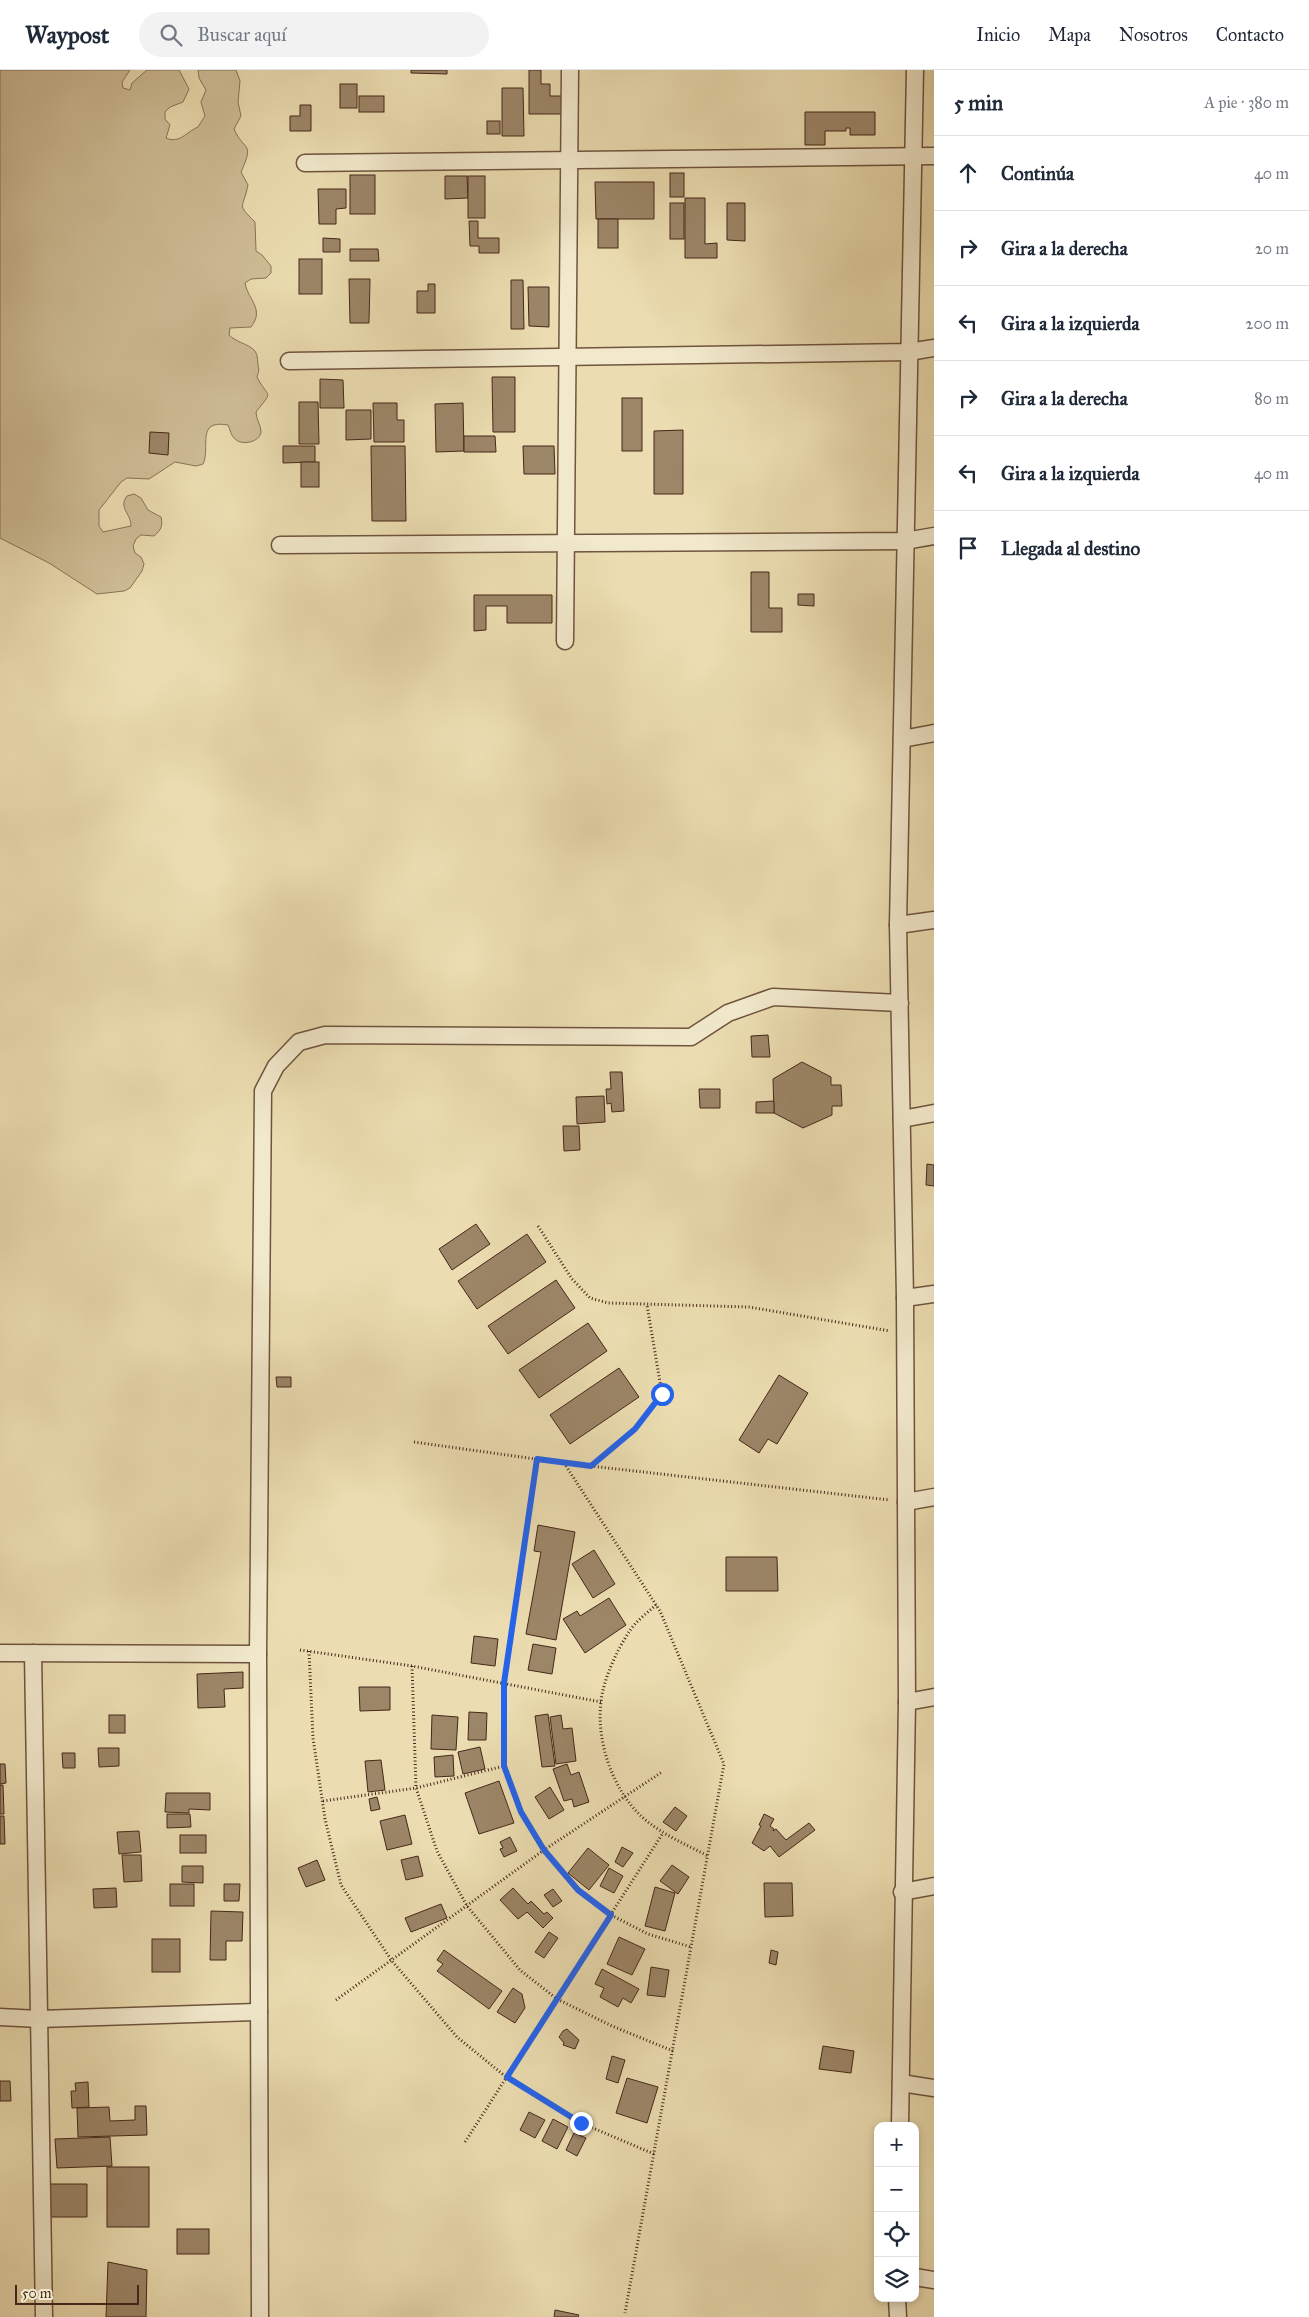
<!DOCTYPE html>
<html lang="es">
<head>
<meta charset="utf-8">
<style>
	:root { --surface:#fff; --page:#f2f2f3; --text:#1f2937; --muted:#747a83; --line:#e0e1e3 }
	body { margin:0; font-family:"IM FELL Great Primer",serif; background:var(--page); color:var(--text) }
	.controls { position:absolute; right:15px; bottom:15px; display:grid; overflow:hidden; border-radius:10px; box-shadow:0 2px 8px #0003 }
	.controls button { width:45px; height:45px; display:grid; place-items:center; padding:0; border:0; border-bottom:1px solid var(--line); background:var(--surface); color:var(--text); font:25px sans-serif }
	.scale { position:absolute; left:15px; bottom:12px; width:124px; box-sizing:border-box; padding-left:5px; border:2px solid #462718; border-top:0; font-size:14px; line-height:18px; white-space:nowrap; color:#462718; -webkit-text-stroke:4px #f2e9cc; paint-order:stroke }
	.stop { position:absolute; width:15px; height:15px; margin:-11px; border:4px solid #2563eb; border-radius:50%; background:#fff }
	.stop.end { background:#2563eb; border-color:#fff; box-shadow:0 1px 5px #0008 }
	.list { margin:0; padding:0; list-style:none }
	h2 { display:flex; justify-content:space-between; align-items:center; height:65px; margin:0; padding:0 20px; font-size:21px }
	h2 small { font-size:16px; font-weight:400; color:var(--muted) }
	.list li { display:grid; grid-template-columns:32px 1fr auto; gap:15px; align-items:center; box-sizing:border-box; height:75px; padding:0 20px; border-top:1px solid var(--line) }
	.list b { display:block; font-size:19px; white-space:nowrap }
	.list em { font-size:16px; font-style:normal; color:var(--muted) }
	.icon { flex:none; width:28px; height:28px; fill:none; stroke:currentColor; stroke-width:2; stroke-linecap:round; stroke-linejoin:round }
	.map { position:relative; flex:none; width:934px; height:2247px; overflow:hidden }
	header { display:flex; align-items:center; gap:30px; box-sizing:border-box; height:70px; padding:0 25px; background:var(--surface); border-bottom:1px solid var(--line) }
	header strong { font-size:24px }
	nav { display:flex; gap:28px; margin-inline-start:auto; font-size:18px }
	.search { width:350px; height:45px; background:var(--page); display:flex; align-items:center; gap:12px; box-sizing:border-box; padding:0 18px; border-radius:28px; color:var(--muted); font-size:19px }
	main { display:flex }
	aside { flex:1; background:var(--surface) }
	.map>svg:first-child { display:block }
</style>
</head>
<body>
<header>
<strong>Waypost</strong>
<div class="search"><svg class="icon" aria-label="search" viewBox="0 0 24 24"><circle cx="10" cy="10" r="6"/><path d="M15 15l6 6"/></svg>Buscar aquí</div>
<nav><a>Inicio</a><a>Mapa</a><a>Nosotros</a><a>Contacto</a></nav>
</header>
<main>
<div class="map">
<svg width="934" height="2247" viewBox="0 0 934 2247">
	<rect width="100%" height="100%" fill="#ebddb1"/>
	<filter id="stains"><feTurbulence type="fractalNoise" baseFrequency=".004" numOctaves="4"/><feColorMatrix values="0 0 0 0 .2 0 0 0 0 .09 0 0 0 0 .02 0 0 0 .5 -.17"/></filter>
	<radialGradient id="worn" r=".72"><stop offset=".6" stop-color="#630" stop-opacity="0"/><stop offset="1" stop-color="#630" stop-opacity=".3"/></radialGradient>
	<path fill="#cfbe97" stroke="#8a7258" d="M0 0H130L122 12 123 18 130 20 132 13 147 0H179L189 19 183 32 170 37 165 42V49L170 55 166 68C180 74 186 62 198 57L205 46 201 32 206 20 199 8 198 0H236L240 11 238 32 241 46 234 59C244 82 255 71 241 102L248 115C243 140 236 133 255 152L256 181 262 185 271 196V203L266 208 251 209 245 213C248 230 265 239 251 257L230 258 229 265C236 272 248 274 254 280 259 285 257 294 259 300L257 307C269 330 274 319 256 342 256 350 261 354 261 362 260 372 242 376 235 369 231 366 230 359 228 355 195 349 211 378 203 394L196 396 175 392 149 409 127 408 121 412 99 440V456L103 462 131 456C131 443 118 438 127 426L134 424 141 428 148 440 161 447C163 456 161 460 154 466L141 465 136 469 133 476 135 483 141 487 144 494 142 501 130 518 124 521 97 524 49 493 0 468Z"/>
	<g fill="#9c8668" stroke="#462718">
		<path d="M411 0H447V4L411 3Z"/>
		<path d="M529 0H541V14H550V26H565V44H529Z"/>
		<rect x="340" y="14" width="17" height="24"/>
		<path d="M502 18H523L524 66H502Z"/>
		<rect x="359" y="26" width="25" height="16"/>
		<path d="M300 35H311V61H290V46H300Z"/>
		<path d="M805 42H875V65H850V58H846V61H825V75H805Z"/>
		<rect x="487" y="51" width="13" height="13"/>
		<rect x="670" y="103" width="14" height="24"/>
		<rect x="350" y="105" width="25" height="39"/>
		<path d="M445 106H467L468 128 445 129Z"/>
		<rect x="468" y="106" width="17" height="42"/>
		<path d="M595 112H654V149H596Z"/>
		<path d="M318 119H346V138L336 139V154H319Z"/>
		<path d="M685 128H705V174L717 173V188H685Z"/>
		<rect x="670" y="133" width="14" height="36"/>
		<path d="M727 133H745V171L727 170Z"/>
		<rect x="598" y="149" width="20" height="29"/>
		<path d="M469 151H478V168H499V183H479V176H470Z"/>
		<path d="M323 168 340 169V182H323Z"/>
		<path d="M350 179H378L379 191H350Z"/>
		<rect x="299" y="189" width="23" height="35"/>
		<path d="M349 209H370L369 253H350Z"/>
		<path d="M511 210H523L524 259H511Z"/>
		<path d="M428 214H435V243H417V221H428Z"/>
		<path d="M528 217H549V257L529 256Z"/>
		<path d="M492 307H515V362H493Z"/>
		<path d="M320 309 343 310 344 338H320Z"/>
		<rect x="622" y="328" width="20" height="53"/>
		<path d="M299 332H318L319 374H299Z"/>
		<path d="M373 333H397V350H404V372H374Z"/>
		<path d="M463 333 464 381 436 382 435 334Z"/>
		<path d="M346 340H371V369L346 370Z"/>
		<path d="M683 360V424H654V361Z"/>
		<path d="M150 362 169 363 168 385 149 383Z"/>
		<path d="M464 366H495L496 382H464Z"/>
		<path d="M283 376H315V392L283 393Z"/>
		<path d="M371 376H405L406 451H372Z"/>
		<path d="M523 376H554L555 404H524Z"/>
		<rect x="301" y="392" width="18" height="25"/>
		<path d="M751 502H769V538H782V562H751Z"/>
		<path d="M798 524H814V536L798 535Z"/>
		<path d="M474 525H552V553H507V536H486V560L474 561Z"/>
		<path d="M768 965 770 987H752L751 966Z"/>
		<path d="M802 992 831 1007V1015H841L842 1036H832V1045L803 1058 774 1043 773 1009Z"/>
		<path d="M610 1002H622L624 1041 612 1042 611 1033 607 1034 606 1019H611Z"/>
		<path d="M699 1019H720V1038H700Z"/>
		<path d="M604 1026 605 1052 577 1054 576 1027Z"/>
		<path d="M774 1031V1043H756V1032Z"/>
		<path d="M563 1056H579L580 1080 564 1081Z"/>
		<path d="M927 1094 934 1095V1116L926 1115Z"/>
		<path d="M476 1154 490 1174 452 1200 439 1179Z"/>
		<path d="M527 1164 546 1192 477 1239 458 1211Z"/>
		<path d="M556 1210 575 1238 508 1284 488 1256Z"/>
		<path d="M588 1253 607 1281 539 1328 519 1300Z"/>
		<path d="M619 1298 639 1327 570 1374 550 1345Z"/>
		<path d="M779 1305 808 1323 777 1374 768 1369 759 1383 739 1370Z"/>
		<path d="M276 1307H291V1317H277Z"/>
		<path d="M538 1455 575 1462 556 1570 526 1564 541 1482 534 1481Z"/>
		<path d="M594 1480 615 1514 593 1528 572 1494Z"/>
		<path d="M726 1487H777L778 1521H726Z"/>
		<path d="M609 1528 626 1555 585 1583 563 1549 577 1541 580 1546Z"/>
		<path d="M474 1566 498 1569 495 1596 471 1593Z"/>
		<path d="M533 1574 556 1578 552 1604 528 1600Z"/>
		<path d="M243 1602V1618L224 1619 225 1637 198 1638 197 1604Z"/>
		<path d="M359 1617H390V1640L360 1641Z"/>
		<path d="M469 1642 487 1643 486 1670H468Z"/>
		<path d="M548 1644 555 1696 542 1697 535 1646Z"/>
		<rect x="109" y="1645" width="16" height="18"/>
		<path d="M432 1645 458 1647 456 1680 431 1679Z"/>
		<path d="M561 1645 563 1659 572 1658 576 1691 556 1694 550 1647Z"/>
		<path d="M480 1677 485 1699 463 1704 458 1682Z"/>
		<path d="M98 1678H119V1696L99 1697Z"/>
		<path d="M62 1683H75V1698H63Z"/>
		<path d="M453 1685 454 1706 435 1707 434 1687Z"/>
		<path d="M381 1690 385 1720 368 1722 365 1691Z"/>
		<path d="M0 1694H5L6 1713 0 1714Z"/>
		<path d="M567 1694 571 1705 579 1702 589 1732 574 1737 572 1729 564 1731 553 1699Z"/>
		<path d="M499 1711 514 1753 479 1764 465 1723Z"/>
		<path d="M0 1715H3L4 1744H0Z"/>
		<path d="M550 1717 564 1740 549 1749 535 1727Z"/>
		<path d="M166 1723H210V1740L189 1739V1743L165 1742Z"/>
		<path d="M377 1727 380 1739 371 1741 369 1729Z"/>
		<path d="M675 1737 687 1746 676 1761 663 1752Z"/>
		<path d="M167 1744H190L191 1757 167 1758Z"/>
		<path d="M764 1744 774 1749 770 1756 774 1759 773 1761 776 1759 786 1770 809 1753 815 1760 779 1787 770 1776 764 1781 752 1773 761 1756 759 1755Z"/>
		<path d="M405 1745 412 1774 387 1780 380 1751Z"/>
		<path d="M0 1746H4L5 1774H0Z"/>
		<path d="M139 1761 141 1782 119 1784 117 1762Z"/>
		<rect x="180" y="1765" width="26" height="18"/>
		<path d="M510 1767 517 1781 504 1787 500 1779 503 1778 500 1772Z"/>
		<path d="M622 1777 633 1783 623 1797 615 1792Z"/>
		<path d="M588 1778 609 1795 589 1820 568 1803Z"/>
		<path d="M122 1785H141L142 1811 124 1812Z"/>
		<path d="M418 1786 423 1806 406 1810 401 1790Z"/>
		<path d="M317 1790 325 1810 306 1817 298 1798Z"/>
		<path d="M672 1795 689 1807 678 1824 660 1811Z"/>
		<path d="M182 1796H203V1813L182 1812Z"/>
		<path d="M609 1798 623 1806 614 1823 600 1816Z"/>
		<path d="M764 1813H792L793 1846 765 1847Z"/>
		<rect x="170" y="1814" width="24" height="22"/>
		<path d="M224 1814H240L239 1831H224Z"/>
		<path d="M655 1817 675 1823 665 1861 645 1856Z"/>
		<path d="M116 1818 117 1837 94 1838 93 1819Z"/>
		<path d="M513 1818 528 1834 531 1831 544 1844 547 1842 553 1848 543 1858 527 1842 518 1849 500 1830Z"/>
		<path d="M553 1819 562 1831 553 1837 544 1825Z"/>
		<path d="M441 1834 447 1848 411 1862 405 1848Z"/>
		<path d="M211 1841 243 1842 242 1871H226V1890H210Z"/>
		<path d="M549 1862 558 1868 544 1888 535 1882Z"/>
		<path d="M619 1867 645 1879 632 1905 607 1894Z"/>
		<rect x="152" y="1869" width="28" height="33"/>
		<path d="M444 1880 502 1921 489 1939 437 1901 443 1894 437 1890Z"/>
		<path d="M771 1880 778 1882 776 1895 769 1893Z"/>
		<path d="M651 1897 669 1900 665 1927 647 1925Z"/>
		<path d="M602 1899 639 1919 631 1933 623 1928 618 1937 600 1927 604 1918 595 1914Z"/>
		<path d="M513 1918 522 1924 525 1938 515 1953 497 1942Z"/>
		<path d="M567 1959 579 1970 575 1979 563 1975 564 1973 559 1967 563 1961Z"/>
		<path d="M823 1976 854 1981 851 2003 819 1999Z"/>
		<path d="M612 1986 625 1990 618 2013 606 2009Z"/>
		<path d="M627 2008 658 2017 647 2053 616 2043Z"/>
		<path d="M0 2011H10L11 2031H0Z"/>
		<path d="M88 2012 89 2037 72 2038 71 2021H76L75 2013Z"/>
		<path d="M135 2036H146L147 2065 78 2067 77 2038 109 2037 110 2051 135 2050Z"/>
		<path d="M529 2042 545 2050 535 2068 520 2060Z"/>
		<path d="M553 2049 568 2057 557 2079 542 2071Z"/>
		<path d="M574 2063 586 2068 577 2086 566 2080Z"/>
		<path d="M110 2067 112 2096 57 2098 55 2069Z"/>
		<rect x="107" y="2097" width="42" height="60"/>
		<path d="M50 2114H87V2147H51Z"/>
		<rect x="177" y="2159" width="32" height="25"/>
		<path d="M108 2192 147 2200 146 2247H106Z"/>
		<path d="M555 2240 579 2245 578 2247H554Z"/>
	</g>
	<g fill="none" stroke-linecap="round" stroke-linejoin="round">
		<defs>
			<g id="street">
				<path d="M305 93 934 86"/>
				<path d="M289 291 909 282 934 278"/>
				<path d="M280 475 905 471 934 466"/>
				<path d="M565 571 570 0"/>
				<path d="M902 669 934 663"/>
				<path d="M898 855 934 850"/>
				<path d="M902 1049 934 1043"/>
				<path d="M905 1228 934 1224"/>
				<path d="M906 1432 934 1427"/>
				<path d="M0 1583 258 1584"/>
				<path d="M33 1583 44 2247"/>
				<path d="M907 1632 934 1627"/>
				<path d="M902 1822 934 1816"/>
				<path d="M0 1947 39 1949 259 1942"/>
				<path d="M901 2013 934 2018"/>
				<path d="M900 2056 907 1632 905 1228 898 855 915 0"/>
				<path d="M915 2207 934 2210"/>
				<path d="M897 2228 898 2247"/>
				<path d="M260 2247 258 1584 263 1021 276 996 299 972 325 965 691 967 728 943 773 927 900 933"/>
			</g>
		</defs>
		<use href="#street" stroke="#6f543e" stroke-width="19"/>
		<g stroke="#462718" stroke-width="3" stroke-dasharray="1 2.5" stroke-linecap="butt">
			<path d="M538 1156 572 1209 590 1228 608 1233 749 1237 890 1261"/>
			<path d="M414 1372 564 1393 890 1430"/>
			<path d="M537 1389 504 1613V1696L521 1741 544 1780 578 1820 611 1845 648 1864 691 1877"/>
			<path d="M564 1393 660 1541 724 1694 625 2243"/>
			<path d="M591 1395 635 1359 662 1324 647 1235"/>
			<path d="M656 1535C647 1543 635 1552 629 1562 617 1580 603 1610 601 1632 596 1672 613 1720 642 1747 661 1764 685 1774 708 1786"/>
			<path d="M300 1580 412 1596 601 1632"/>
			<path d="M309 1581 313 1668 325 1749 341 1815 392 1891 457 1967 511 2011 581 2053 654 2084"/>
			<path d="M412 1596 416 1718 437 1781 467 1836 520 1900 557 1929 612 1956 673 1981"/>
			<path d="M323 1731 416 1718 504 1696"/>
			<path d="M336 1930 544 1780 662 1702"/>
			<path d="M465 2072 663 1763"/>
		</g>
		<use href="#street" stroke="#f2e9cc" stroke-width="16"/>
	</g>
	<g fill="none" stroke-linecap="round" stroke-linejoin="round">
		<path stroke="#2563eb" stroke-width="6" d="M581 2053 507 2007 611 1845 578 1820 544 1780 521 1742 504 1696V1613L537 1389 591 1396 635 1359 662 1324"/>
	</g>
	<rect width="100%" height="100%" filter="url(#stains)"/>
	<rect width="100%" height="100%" fill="url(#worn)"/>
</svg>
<div class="controls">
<button>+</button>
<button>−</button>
<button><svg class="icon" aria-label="locate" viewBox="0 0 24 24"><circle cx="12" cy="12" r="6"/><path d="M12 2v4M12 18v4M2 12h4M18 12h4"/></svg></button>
<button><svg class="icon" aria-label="layers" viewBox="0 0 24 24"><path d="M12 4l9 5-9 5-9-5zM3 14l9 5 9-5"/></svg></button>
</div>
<div class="scale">50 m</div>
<div class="stop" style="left:662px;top:1324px"></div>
<div class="stop end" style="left:581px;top:2053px"></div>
</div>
<aside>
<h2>5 min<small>A pie · 380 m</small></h2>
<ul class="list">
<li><svg class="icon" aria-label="ahead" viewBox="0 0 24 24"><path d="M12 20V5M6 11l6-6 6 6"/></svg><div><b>Continúa</b></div><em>40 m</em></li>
<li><svg class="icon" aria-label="right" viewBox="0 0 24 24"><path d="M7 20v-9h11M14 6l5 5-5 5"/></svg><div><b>Gira a la derecha</b></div><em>20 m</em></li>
<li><svg class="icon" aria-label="left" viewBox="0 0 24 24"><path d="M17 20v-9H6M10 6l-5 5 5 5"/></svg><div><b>Gira a la izquierda</b></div><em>200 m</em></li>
<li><svg class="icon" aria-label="right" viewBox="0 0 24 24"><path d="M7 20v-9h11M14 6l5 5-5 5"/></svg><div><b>Gira a la derecha</b></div><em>80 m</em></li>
<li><svg class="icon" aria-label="left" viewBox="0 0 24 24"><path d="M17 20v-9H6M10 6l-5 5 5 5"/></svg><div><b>Gira a la izquierda</b></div><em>40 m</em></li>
<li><svg class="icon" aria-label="arrive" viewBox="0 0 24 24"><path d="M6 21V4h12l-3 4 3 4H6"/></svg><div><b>Llegada al destino</b></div></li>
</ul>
</aside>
</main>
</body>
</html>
